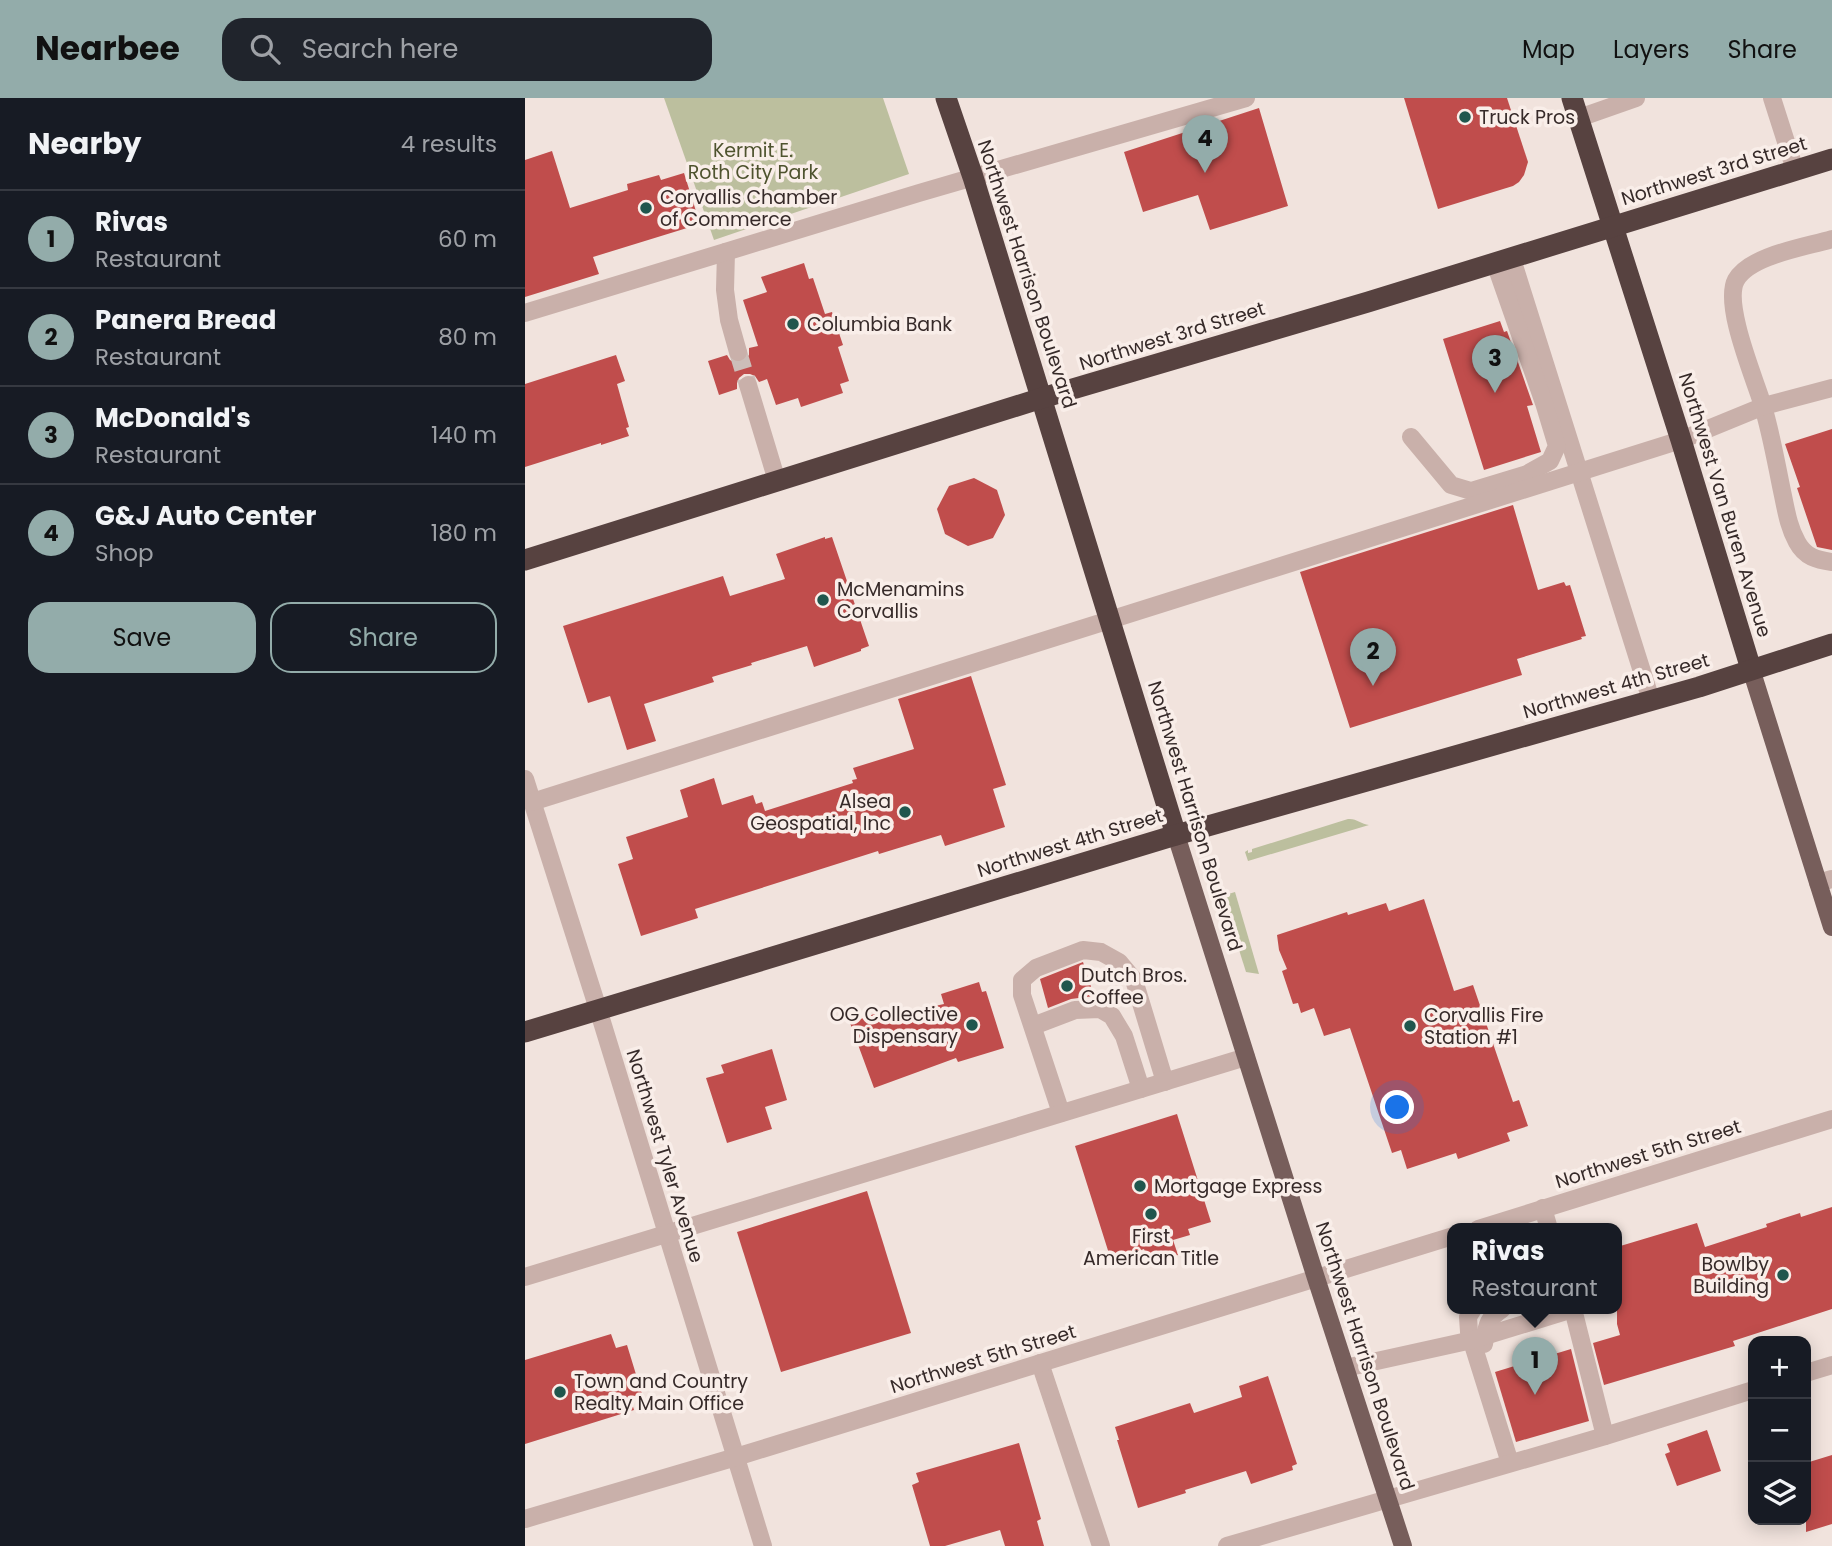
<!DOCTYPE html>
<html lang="en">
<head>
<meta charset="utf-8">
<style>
	:root { --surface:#171b24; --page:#20242c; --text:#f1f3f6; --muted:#9ea1a6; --line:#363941; --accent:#93acaa }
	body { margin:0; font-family:Poppins,sans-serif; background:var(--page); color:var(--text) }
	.controls { position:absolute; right:21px; bottom:21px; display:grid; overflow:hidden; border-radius:14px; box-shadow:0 4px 18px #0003 }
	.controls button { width:63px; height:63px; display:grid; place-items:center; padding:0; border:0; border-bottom:2px solid var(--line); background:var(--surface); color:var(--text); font:35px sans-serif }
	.you { position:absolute; left:873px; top:1010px; width:24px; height:24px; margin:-18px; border:5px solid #fff; border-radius:50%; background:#1a73e8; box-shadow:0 0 0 10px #1a73e833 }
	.badge { display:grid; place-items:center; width:46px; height:46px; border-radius:50%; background:var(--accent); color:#111; font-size:23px; font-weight:700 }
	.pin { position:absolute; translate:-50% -58px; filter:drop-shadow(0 2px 4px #0008) }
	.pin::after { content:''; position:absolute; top:37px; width:24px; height:21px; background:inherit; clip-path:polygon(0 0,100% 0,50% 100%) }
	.popup { position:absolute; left:922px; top:1125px; width:175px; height:91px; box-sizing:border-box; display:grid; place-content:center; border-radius:14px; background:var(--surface); filter:drop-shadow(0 2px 5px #0005); font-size:23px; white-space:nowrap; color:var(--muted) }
	.popup b { font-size:26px; color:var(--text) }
	.popup::after { content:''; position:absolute; left:50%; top:100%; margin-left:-14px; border:14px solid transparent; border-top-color:var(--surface) }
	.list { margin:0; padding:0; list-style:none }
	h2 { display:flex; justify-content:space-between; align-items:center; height:91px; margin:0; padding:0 28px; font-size:30px }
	h2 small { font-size:23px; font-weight:400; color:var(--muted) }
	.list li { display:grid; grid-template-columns:46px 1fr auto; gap:21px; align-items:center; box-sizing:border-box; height:98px; padding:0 28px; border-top:2px solid var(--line) }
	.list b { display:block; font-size:26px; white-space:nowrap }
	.list p { margin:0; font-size:23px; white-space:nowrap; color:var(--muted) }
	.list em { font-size:23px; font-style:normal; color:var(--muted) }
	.actions { display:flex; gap:14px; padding:21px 28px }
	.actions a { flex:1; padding:16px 0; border:2px solid var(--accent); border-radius:21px; text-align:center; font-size:24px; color:var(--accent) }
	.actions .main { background:var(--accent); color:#111 }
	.icon { flex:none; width:38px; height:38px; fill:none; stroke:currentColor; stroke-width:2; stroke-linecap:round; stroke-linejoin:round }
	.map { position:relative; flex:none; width:1307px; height:1448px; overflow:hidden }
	header { display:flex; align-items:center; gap:42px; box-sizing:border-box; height:98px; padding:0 35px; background:var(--accent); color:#111 }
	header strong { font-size:33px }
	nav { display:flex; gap:38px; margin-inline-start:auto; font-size:24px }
	.search { width:490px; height:63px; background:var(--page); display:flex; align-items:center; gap:18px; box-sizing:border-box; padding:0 24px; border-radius:21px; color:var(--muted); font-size:26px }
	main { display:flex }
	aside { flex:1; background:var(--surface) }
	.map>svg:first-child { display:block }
</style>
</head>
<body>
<header>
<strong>Nearbee</strong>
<div class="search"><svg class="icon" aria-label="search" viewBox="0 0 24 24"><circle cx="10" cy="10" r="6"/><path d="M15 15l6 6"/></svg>Search here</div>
<nav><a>Map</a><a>Layers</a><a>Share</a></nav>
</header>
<main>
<aside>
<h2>Nearby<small>4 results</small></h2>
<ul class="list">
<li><span class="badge">1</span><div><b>Rivas</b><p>Restaurant</p></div><em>60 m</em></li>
<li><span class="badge">2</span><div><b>Panera Bread</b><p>Restaurant</p></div><em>80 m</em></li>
<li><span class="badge">3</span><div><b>McDonald's</b><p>Restaurant</p></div><em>140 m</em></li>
<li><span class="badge">4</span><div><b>G&amp;J Auto Center</b><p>Shop</p></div><em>180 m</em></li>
</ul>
<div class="actions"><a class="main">Save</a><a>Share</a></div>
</aside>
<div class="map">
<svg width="1307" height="1448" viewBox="0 0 1307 1448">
	<rect width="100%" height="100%" fill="#f1e3dd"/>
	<g fill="#bcbf9e">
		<path d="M139 0H358L384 76 189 142Z"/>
		<path d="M823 721C831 720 836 726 844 727L723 763 720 754 723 752V755L727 754V751Z"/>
		<path d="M710 794 734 876 721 874 697 798Z"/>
	</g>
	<g fill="#c04d4c">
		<path d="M879 0H982L1003 64 999 77 994 84 988 88 913 111Z"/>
		<path d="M734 10 763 108 685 132 673 97 618 114 599 54Z"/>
		<path d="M27 53 45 110 103 92 102 86 134 77 136 82 159 75 175 126 68 159 74 176 0 199V62Z"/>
		<path d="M279 165 284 181 288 180 300 216 307 214 318 247 313 249 324 283 315 286 318 295 276 309 273 300 251 307 242 281 234 284 230 278 225 276H219L214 280 212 285V291L194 297 183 263 202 257 205 262 210 265H217L224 257V250L233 248 218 202 242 194 236 179Z"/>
		<path d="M975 223 979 234 982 233 1008 307 1002 308 1016 354 959 372 918 241Z"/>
		<path d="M91 257 100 283 92 286 104 329 101 330 104 338 76 347V345L0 369V286Z"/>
		<path d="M1307 331V452L1292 449 1272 390 1275 389 1260 346Z"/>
		<path d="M449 380 472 392 480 417 468 440 443 448 420 436 412 411 424 388Z"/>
		<path d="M988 407 1013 492 1039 484 1041 488 1045 487 1061 538 1056 539 1057 541 992 561 997 577 825 630 775 474Z"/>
		<path d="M300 439V441L307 439 344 548 336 551V553L289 569 282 548 226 565 227 567 187 579 189 584 119 606 131 643 102 652 85 598 63 605 38 528 198 478 205 498 260 481 251 456Z"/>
		<path d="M446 578 481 687 468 691 480 729 420 748 416 737 354 756 353 753 170 811 173 820 116 838 93 766 108 761 101 739 163 719 155 692 189 680 197 707 228 697 231 706 237 704 240 713 328 685 327 682 332 681 328 670 389 651 373 601Z"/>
		<path d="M899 801 929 893 948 887 988 1004 994 1002 1003 1028 982 1035 985 1043 933 1061 931 1055 882 1071 876 1052 867 1055 825 930 799 938 789 910 776 915 773 905 768 906 757 873 762 871 754 852 752 837 822 814 823 817 861 805 864 813Z"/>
		<path d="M558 864 569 898 546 901 523 910 515 881Z"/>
		<path d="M454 884 457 894 461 893 479 950 433 964 431 960 349 990 325 925 365 910 368 917 419 906 416 896Z"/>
		<path d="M247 951 262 1002 240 1009 247 1031 202 1045 181 980 199 975 196 967Z"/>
		<path d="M652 1016 686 1124 663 1131 665 1137 648 1142 653 1157 624 1166 619 1151 586 1162 550 1048Z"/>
		<path d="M342 1093 386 1235 256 1274 212 1134Z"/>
		<path d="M1307 1109V1211L1208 1243 1210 1248 1079 1287 1068 1245 1095 1237 1092 1226V1149L1172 1125 1180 1149 1242 1129 1241 1126 1275 1115 1276 1119Z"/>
		<path d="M86 1236 91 1250 102 1247 117 1296 105 1299 109 1312 0 1346V1262Z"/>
		<path d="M1046 1251 1064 1323 991 1344 970 1274Z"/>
		<path d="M743 1278 772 1366 767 1368 768 1372 726 1386 721 1373 660 1392 661 1395 613 1410 592 1342H594L590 1329 665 1305 669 1315 717 1299 714 1288Z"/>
		<path d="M1182 1332 1196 1373 1152 1388 1140 1356 1145 1354 1142 1346Z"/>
		<path d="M494 1345 516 1421 512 1423 519 1448H480L475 1432 420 1448H405L387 1387 394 1384 391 1375Z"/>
		<path d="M1307 1357V1426L1281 1434V1365Z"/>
	</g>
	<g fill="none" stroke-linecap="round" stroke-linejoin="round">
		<path stroke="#ccbeb9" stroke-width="18" stroke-dasharray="18 9" stroke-linecap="butt" d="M213 254 223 287"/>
		<g stroke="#c9b0aa" stroke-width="18">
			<path d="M1247 0 1270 72"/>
			<path d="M1054 20 1111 0"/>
			<path d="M1307 141C1281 149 1225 157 1211 182 1198 206 1229 279 1237 305 1246 334 1251 364 1257 393 1261 411 1263 428 1272 444 1280 459 1292 462 1307 464"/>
			<path d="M201 154 200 192 204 222 213 254"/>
			<path d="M987 161 1126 602"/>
			<path d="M0 215 394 95 721 0"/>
			<path d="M223 287 252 383"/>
			<path d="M886 339 926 387 946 393 1002 376 1025 363 1032 348 1019 305 970 165"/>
			<path d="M0 681 73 911 238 1448"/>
			<path d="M7 704 1156 342 1239 308 1307 290"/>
			<path d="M1293 785 1307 781"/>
			<path d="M508 928 550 912 575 911 587 918 599 938 616 991"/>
			<path d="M536 1015 497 897V882L511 870 558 852 576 854 594 864 609 882 640 984"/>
			<path d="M1018 1110 1024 1131"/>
			<path d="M953 1131 1307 1021"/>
			<path d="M0 1179 721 959"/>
			<path d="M948 1211 943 1219 944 1234 985 1365"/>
			<path d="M1048 1211 1080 1338"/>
			<path d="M959 1246C962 1228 961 1222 977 1211"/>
			<path d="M515 1265 576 1448"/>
			<path d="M820 1270 947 1242 1048 1211"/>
			<path d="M1281 1275 1307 1267"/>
			<path d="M0 1421 211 1359 928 1138"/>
			<path d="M702 1448 1080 1338 1228 1292"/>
		</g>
		<g stroke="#775e5b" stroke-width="18">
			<path d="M1226 571 1307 829"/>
			<path d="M651 737 791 1180 878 1448"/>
		</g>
		<g stroke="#574240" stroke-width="21">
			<path d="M421 0 448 79 651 737"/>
			<path d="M1047 0 1156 342 1226 571"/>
			<path d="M0 462 517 300 843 204 1307 61"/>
			<path d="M0 934 651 737 1174 589 1307 546"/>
		</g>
	</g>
	<g fill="#20564d" stroke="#f9eee9" stroke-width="2.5">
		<circle cx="940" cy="19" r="7"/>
		<circle cx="121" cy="110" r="7"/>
		<circle cx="268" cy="226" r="7"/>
		<circle cx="298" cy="502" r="7"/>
		<circle cx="380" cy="714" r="7"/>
		<circle cx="542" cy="888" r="7"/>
		<circle cx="447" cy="927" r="7"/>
		<circle cx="885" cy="928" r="7"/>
		<circle cx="615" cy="1088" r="7"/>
		<circle cx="626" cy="1116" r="7"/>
		<circle cx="1258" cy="1177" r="7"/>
		<circle cx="35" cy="1294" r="7"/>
	</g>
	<g text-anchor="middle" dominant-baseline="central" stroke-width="7" stroke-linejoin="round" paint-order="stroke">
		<g font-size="19" fill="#362a29" stroke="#f9eee9" text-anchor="start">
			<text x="954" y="19">Truck Pros</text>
			<text x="135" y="99">Corvallis Chamber<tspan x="135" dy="22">of Commerce</tspan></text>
			<text x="282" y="226">Columbia Bank</text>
			<text x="312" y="491">McMenamins<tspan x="312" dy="22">Corvallis</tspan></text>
			<text x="366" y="703" text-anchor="end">Alsea<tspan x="366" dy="22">Geospatial, Inc</tspan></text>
			<text x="556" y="877">Dutch Bros.<tspan x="556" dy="22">Coffee</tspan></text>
			<text x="433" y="916" text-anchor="end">OG Collective<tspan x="433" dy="22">Dispensary</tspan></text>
			<text x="899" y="917">Corvallis Fire<tspan x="899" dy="22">Station #1</tspan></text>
			<text x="629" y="1088">Mortgage Express</text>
			<text x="626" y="1138" text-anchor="middle">First<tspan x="626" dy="22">American Title</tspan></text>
			<text x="1244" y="1166" text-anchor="end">Bowlby<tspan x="1244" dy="22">Building</tspan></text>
			<text x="49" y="1283">Town and Country<tspan x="49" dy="22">Realty Main Office</tspan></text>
		</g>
		<g font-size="19" fill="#4e532e" stroke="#f9eee9">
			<text x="228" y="52">Kermit E.<tspan x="228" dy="22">Roth City Park</tspan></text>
		</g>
		<g font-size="19" fill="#362a29" stroke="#f9eee9">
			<text transform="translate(1189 73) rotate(-17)">Northwest 3rd Street</text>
			<text transform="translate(502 176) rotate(72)">Northwest Harrison Boulevard</text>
			<text transform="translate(647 238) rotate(-17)">Northwest 3rd Street</text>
			<text transform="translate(1200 407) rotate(73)">Northwest Van Buren Avenue</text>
			<text transform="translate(1091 588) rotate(-16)">Northwest 4th Street</text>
			<text transform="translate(670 718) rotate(73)">Northwest Harrison Boulevard</text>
			<text transform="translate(545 745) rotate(-17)">Northwest 4th Street</text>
			<text transform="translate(1123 1056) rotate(-17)">Northwest 5th Street</text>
			<text transform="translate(140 1058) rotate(73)">Northwest Tyler Avenue</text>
			<text transform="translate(840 1258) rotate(72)">Northwest Harrison Boulevard</text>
			<text transform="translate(458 1261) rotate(-17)">Northwest 5th Street</text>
		</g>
	</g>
</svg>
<div class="controls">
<button>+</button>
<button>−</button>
<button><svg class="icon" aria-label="layers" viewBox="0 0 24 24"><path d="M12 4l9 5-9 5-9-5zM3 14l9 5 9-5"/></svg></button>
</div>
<div class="you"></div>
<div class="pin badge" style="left:1010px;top:1297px">1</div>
<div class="popup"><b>Rivas</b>Restaurant</div>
<div class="pin badge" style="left:848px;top:588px">2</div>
<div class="pin badge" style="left:970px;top:295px">3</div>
<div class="pin badge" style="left:680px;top:75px">4</div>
</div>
</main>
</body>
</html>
